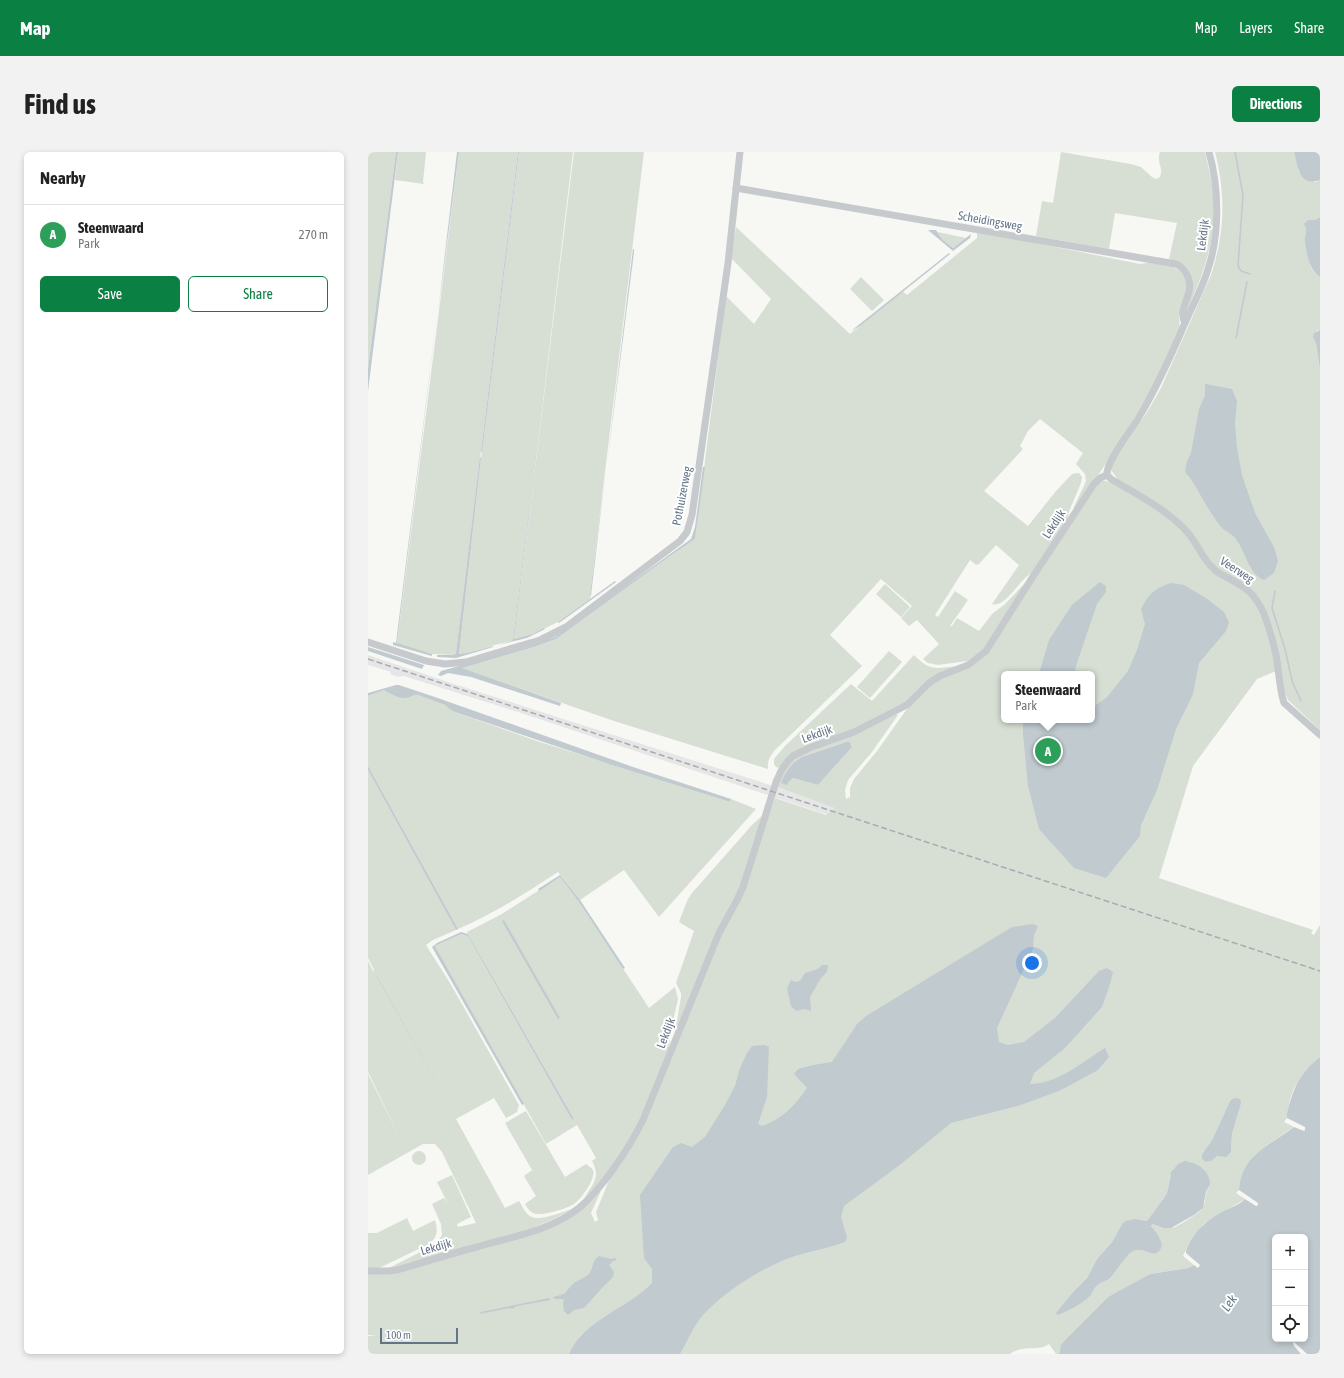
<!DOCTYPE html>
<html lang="en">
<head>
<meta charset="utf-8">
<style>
	:root { --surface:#fff; --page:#f2f2f2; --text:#222; --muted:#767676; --line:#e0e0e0; --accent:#0b8043 }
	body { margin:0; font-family:"Asap Condensed",sans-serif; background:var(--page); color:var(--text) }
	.controls { position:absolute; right:12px; bottom:12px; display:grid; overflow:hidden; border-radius:6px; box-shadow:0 2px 6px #0003 }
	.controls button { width:36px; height:36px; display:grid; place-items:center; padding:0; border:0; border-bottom:1px solid var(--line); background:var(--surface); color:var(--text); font:20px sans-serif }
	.scale { position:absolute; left:12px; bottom:10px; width:78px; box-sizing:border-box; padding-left:4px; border:2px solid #647487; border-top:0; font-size:11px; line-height:14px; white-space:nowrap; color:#647487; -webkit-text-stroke:3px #fff; paint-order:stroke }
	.you { position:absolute; left:664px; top:811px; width:14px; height:14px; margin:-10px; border:3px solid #fff; border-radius:50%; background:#1a73e8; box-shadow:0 0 0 6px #1a73e833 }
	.badge { display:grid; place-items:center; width:26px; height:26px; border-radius:50%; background:var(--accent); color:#fff; font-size:13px; font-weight:700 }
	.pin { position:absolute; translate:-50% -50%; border:2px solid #fff; box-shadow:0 1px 4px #0006 }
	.popup { position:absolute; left:633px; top:519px; width:94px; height:52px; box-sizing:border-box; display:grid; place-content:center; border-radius:6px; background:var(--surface); filter:drop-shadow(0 1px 3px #0005); font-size:13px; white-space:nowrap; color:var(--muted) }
	.popup b { font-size:15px; color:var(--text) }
	.popup::after { content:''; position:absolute; left:50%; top:100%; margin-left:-8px; border:8px solid transparent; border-top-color:var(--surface) }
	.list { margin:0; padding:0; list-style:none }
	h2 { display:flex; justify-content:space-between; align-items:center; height:52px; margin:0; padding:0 16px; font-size:17px }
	h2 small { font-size:13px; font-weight:400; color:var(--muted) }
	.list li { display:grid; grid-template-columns:26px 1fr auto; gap:12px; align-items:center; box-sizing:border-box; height:60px; padding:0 16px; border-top:1px solid var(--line) }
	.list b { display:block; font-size:15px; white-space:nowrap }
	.list p { margin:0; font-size:13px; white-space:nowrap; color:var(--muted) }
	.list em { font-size:13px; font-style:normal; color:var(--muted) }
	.actions { display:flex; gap:8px; padding:12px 16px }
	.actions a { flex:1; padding:9px 0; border:1px solid var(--accent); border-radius:6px; text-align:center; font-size:14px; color:var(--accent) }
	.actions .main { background:var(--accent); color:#fff }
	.icon { flex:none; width:22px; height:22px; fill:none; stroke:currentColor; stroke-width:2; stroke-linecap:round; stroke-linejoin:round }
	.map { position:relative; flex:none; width:952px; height:1202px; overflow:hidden; border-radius:6px }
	header { display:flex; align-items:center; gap:24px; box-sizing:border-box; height:56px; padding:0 20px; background:var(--accent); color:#fff }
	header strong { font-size:19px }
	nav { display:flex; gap:22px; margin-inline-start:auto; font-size:14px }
	.intro { display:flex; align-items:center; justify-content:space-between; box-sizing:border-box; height:96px; padding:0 24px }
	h1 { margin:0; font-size:28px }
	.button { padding:10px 18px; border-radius:6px; background:var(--accent); color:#fff; font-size:14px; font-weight:700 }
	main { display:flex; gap:24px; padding:0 24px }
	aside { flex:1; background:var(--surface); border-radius:6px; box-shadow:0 2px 6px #0003 }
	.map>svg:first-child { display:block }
</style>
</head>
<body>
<header>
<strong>Map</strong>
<nav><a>Map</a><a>Layers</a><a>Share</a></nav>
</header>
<div class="intro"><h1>Find us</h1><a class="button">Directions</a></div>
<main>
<aside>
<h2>Nearby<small></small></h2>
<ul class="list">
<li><span class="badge" style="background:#2e9e5b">A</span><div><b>Steenwaard</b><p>Park</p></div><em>270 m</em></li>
</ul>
<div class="actions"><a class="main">Save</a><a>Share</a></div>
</aside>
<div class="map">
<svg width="952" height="1202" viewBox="0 0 952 1202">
	<rect width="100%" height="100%" fill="#f7f7f4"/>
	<path fill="#e5e6e5" d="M0 503 83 531 405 634 483 661 490 673 150 560 36 524 30 525 22 522 23 520 0 513Z"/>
	<g fill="#d7dfd4" fill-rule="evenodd">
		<path d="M0 0H28L0 218Z"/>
		<path d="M30 0H58L55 30 56 32 27 28Z"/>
		<path d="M91 0H150L88 501 86 503 64 502 29 492Z"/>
		<path d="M151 0H205L145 488 99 501 91 503 113 306Z"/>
		<path d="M206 0H276L222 443H223L222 447 190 470 165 482 146 487Z"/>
		<path d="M693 0 763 12 773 15 784 25 788 27 792 25C796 14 788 12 792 0H837C841 18 846 36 846 54 847 93 833 128 817 163L823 130 807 109 801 107 809 71 747 61 741 97 668 84 674 49 685 51Z"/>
		<path d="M847 0H926L931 20 947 30 952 28V65C936 73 937 88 940 103 942 112 943 120 952 125V178L948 179V191L952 218V578L920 548 908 519 889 527 825 614 791 726 945 778 943 781 946 783 952 773V905L935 922 926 936 922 947 919 966 916 970 926 975 899 993 885 1005 872 1031 871 1038 868 1041 877 1047 836 1072 824 1086 815 1104 826 1113 820 1116 782 1122 740 1145 699 1186 692 1197 691 1202H688L681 1192C672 1200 655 1192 642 1202H0V1184L9 1183H0V1121L148 1087 219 1052 233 1039 223 1061 227 1070 230 1068 228 1060 242 1026 253 1012 347 796 407 646 458 663 467 656 409 635 411 626 426 605 528 562 530 563 504 600 480 628 477 638 478 647 482 645V636L486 627 509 599 541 554 566 530 607 511 660 437 731 330 734 328 745 331 749 326 743 318V314L781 257 793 236 843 123C857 80 858 44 847 0ZM636 522H724V568H636ZM478 590H482L484 595 450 633 425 626 414 631C418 619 423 611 434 605ZM862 949 871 957 864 982 863 1000 849 1004 840 1010 834 1002 844 988ZM821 1009 832 1015 841 1035C836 1042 839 1051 833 1058 831 1061 810 1074 807 1075 799 1077 792 1073 785 1072L783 1074 792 1087 791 1098C782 1106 775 1093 765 1098 756 1104 751 1117 743 1125 739 1129 734 1129 730 1132 726 1136 725 1141 721 1145 712 1153 703 1155 694 1161L692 1159 706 1139 719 1126 729 1107 744 1090 754 1072 770 1068 779 1069 798 1043 800 1037 802 1024 806 1016Z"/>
		<path d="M368 75 482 182 534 139 539 143 609 86V79L772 112 786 110 804 114 812 119 817 125 819 132 811 166 812 177 792 222 751 292 706 359V355L718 329 717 322 708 312 715 301 672 267 660 279 652 294 655 297 616 339 660 374 688 339 704 322 711 321 714 325 713 331 702 357 698 370 664 421C651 427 638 456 624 452L651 413 628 393 611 412 608 413 602 408 567 463 570 465 587 439 600 448 582 474H584L589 466 611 479 624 462 637 452 658 430 618 495 599 509 570 513 560 511 555 507 571 492 549 468 541 474 533 466 544 454 513 427 462 483 494 514 407 598C402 604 399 609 400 617L246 569 93 516 166 495 188 487 298 407 327 387 358 144 386 172 403 147 363 106Z"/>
		<path d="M570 80 598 86 585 96 575 88Z"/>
		<path d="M493 125 516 148 504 159 482 137Z"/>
		<path d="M517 432 542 455 533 465 508 442Z"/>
		<path d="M521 499 534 510 502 546 489 535Z"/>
		<path d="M546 503C562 520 568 516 590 514L561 528 550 537 539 550 495 574 440 594 412 616 408 615 406 612V607L417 594 483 532 504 549Z"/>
		<path d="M16 538 35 546 47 542 50 543 77 553 84 559 166 588 362 650 363 647 388 657 291 765 256 718 212 748 190 720C158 741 125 762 90 777L0 614V544Z"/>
		<path d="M0 618 88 778 65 788 58 793 82 831 151 953 149 960 138 966 126 946 88 967 137 1056 151 1049C154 1054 158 1063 164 1065 173 1069 194 1060 204 1057L186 1067 147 1083 25 1117 23 1115 25 1114 64 1094 70 1089 74 1083 73 1072 64 1052 76 1046 80 1052 69 1030 84 1023 103 1065 89 1072 90 1075 108 1071 74 1000 67 992H55L0 1023V922L33 988 0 920V809L5 819 6 818 0 806Z"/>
		<path d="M395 663 373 734 308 882 307 880 313 845V841L308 831 326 779 311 770 319 749 324 741 384 673Z"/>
		<path d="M192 725 211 750 281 856 307 835 310 847 303 878 301 896 273 967 237 1026 216 1047C225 1031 233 1026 224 1009L228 1006 209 973 178 992 67 794 93 782 100 784 204 968 206 967 99 780 132 763Z"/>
		<path d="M158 959 197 1025 218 1012C220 1014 223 1015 225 1018 228 1027 213 1047 206 1052 198 1057 172 1065 165 1061 161 1059 159 1055 157 1052L168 1044 156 1024 164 1018 137 971Z"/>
		<circle cx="51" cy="1006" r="7"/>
		<path d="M39 1066 45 1079 67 1068C70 1079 70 1084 61 1092L9 1117H0V1081H9Z"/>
	</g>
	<g fill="#c0cacf" fill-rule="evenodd">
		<path d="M28 0H30L0 239V217Z"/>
		<path d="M89 0H91L70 160Z"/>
		<path d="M150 0H151L114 300 113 299Z"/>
		<path d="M205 0 146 487 165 482 176 476 177 477 159 486 130 493 145 488Z"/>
		<path d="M926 0H952V28C931 35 930 15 926 0Z"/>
		<path d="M952 65V125C941 118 939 102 937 90 936 82 941 81 936 72L940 68H947Z"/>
		<path d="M560 78H568L575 88 585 96 603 82 602 86 585 99Z"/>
		<path d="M265 97H266V100L239 313Z"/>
		<path d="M581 101 582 102 492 174 483 179Z"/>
		<path d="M69 162 29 491 64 502V504L25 493V490L28 491Z"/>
		<path d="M952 178V218L948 191 945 185 946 181Z"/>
		<path d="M837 232 864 237 869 249 867 271 869 296 874 323 887 361 906 395 910 409 906 421 896 428C880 422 878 399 867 386 864 382 859 380 855 377 850 372 846 365 842 359 833 346 828 332 817 320L819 309 823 301 831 257 837 243Z"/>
		<path d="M112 305 113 306 91 502 99 501 125 494V495L88 506 69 505V503H86L88 501Z"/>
		<path d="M335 315H337L327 387 298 407 188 487 166 495 94 516 193 551 192 554 103 525 80 521 73 524 70 523 73 519 160 495 187 485 323 387 327 375Z"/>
		<path d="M238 316 223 443H222Z"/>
		<path d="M247 429 248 430 191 471 190 470Z"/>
		<path d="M732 430 738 434V440L729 452 708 514 706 522H671L681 488 704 453Z"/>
		<path d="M803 431 816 433 838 446 856 460 861 470 858 479 831 511 825 542 808 577 789 638 773 673 772 684 738 726 706 716 671 677 660 634 655 581V568H724V556L739 545 760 519 769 498 777 472 773 457C782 441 785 437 803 431Z"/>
		<path d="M0 495 56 513 54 517 0 499Z"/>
		<path d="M28 533H31L64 544 265 615 363 647 362 650 241 612 84 559 77 553 50 543C45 542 42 546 37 546 30 547 22 541 16 538L0 544V541Z"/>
		<path d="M478 590H482L484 595 450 633 425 626 421 629 419 633 413 631C418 619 423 611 434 605Z"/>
		<path d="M0 614 90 777 88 778 0 618Z"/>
		<path d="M192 723 212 748 257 816 255 817 211 750 192 725 171 739 170 737Z"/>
		<path d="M136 768 192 866 190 867 134 769Z"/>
		<path d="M665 772 670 774 666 783 665 797 629 876 631 890 640 893 656 890 687 866 731 819 739 816 745 820 742 832 734 855 697 896 666 921 662 932C690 932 714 910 737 896L741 905 730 918 693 938 653 953 583 971 533 1012 476 1054 473 1065 479 1085 477 1090C460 1096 444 1099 427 1104 396 1114 357 1139 335 1163 326 1173 319 1190 312 1202H201C217 1167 259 1157 284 1131V1117L276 1106 272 1043 305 995 313 991 324 995 337 985 357 953 367 934 372 916 379 901 384 894 397 893 401 895 399 945 390 972 394 974C416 966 426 954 439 936L426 922 430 917 445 913 464 910 489 872 498 864 644 775Z"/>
		<path d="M93 780 100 782 206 967 204 968 100 784 93 782 67 794 156 952 154 953 64 795 69 791Z"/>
		<path d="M454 813H460L459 820 453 826 442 845 443 859 437 857 428 859 423 854 419 836 423 828 427 830 432 829 437 821 450 817Z"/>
		<path d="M9 824 88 966 9 825Z"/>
		<path d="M952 905V1202H939L926 1190 925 1191 926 1194 933 1202H691L693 1193 699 1186 740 1145 747 1141 782 1122 820 1116 826 1113 830 1116 832 1113 818 1101V1099C825 1079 840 1067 858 1058 865 1055 872 1052 877 1047L888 1054 890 1053V1051L871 1038C874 1002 901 994 926 975L936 979 937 978V975L919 966V962C925 936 931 922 952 905ZM907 1085H937V1187H907Z"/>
		<path d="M866 946 872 947 873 951 864 982 863 1000 858 1005 849 1004 843 1009 838 1010 834 1007V1002L844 988 862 949Z"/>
		<path d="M817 1009C829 1010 842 1019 842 1032L838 1040 835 1056 826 1063 803 1076H796L785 1072 783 1074C787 1079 796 1089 793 1096 786 1111 774 1089 761 1102 754 1109 750 1117 744 1124 740 1129 735 1129 731 1132 726 1135 725 1141 722 1144 714 1152 700 1159 690 1163L688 1161 706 1139 719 1126 729 1107 744 1090 754 1072 758 1069 766 1067 779 1069 798 1043 800 1037 803 1020 810 1012Z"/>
		<path d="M231 1104 243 1107 247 1106 249 1108 245 1109 241 1113 246 1120 245 1125 233 1137 216 1156 206 1158 200 1163 196 1159 195 1152 196 1147H187L185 1145C202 1141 195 1141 206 1131 210 1128 216 1126 220 1123 226 1117 223 1109 231 1104Z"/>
		<path d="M181 1146 182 1148 149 1154 144 1157 142 1156 111 1162 113 1160Z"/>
	</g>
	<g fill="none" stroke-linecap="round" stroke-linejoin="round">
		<g stroke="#c0cacf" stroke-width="1.5">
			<path d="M867 0 875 43 870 114 873 119 882 122"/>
			<path d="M868 186 879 130"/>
			<path d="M907 439 904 456 917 497 924 529 933 549"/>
		</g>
		<g stroke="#c6cacd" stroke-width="7">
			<path d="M368 36 808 112C813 114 815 117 818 121 830 140 808 155 817 171"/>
			<path d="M739 323 743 327C769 342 801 359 820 381 830 392 834 407 845 416 849 421 855 423 860 426 878 435 888 443 896 462 901 475 905 489 908 503 911 519 911 535 916 551L952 583"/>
			<path d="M739 323C737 311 764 278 771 265 788 237 801 208 814 178 822 158 834 138 840 117 852 82 851 35 841 0"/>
			<path d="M0 490 58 509 77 512 98 510 172 488 198 475 312 389 319 380 324 363 360 111 372 0"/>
			<path d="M0 1119H20L29 1118C56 1110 82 1102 109 1095 143 1085 182 1079 211 1056 235 1036 261 996 275 968L351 781 369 748 375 735 408 630 413 619 420 609 425 604 441 596 486 580 535 555 540 552 561 531 572 524 600 513 618 499 664 426 726 332 732 326 739 323"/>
		</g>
		<path stroke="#a6abb2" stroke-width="1.5" stroke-dasharray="6 3" stroke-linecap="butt" d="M0 507 952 819"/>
	</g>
	<g text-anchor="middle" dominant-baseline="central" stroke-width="4" stroke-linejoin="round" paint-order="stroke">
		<g font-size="12" fill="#647487" stroke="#fff">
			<text transform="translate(622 69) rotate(10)">Scheidingsweg</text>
			<text transform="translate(835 83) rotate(-83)">Lekdijk</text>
			<text transform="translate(314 344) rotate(-79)">Pothuizerweg</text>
			<text transform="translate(686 372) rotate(-57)">Lekdijk</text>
			<text transform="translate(869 418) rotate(33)">Veerweg</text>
			<text transform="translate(449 582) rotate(-20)">Lekdijk</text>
			<text transform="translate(298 881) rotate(-69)">Lekdijk</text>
			<text transform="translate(68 1095) rotate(-16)">Lekdijk</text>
		</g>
		<g font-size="13" font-style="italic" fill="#607783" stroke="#fff">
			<text transform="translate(861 1151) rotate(-55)">Lek</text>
		</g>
	</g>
</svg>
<div class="controls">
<button>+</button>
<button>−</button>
<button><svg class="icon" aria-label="locate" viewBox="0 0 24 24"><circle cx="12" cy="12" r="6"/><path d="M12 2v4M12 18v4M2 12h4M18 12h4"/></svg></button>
</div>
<div class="scale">100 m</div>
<div class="you"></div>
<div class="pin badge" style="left:680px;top:599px;background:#2e9e5b">A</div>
<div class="popup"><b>Steenwaard</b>Park</div>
</div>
</main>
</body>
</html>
